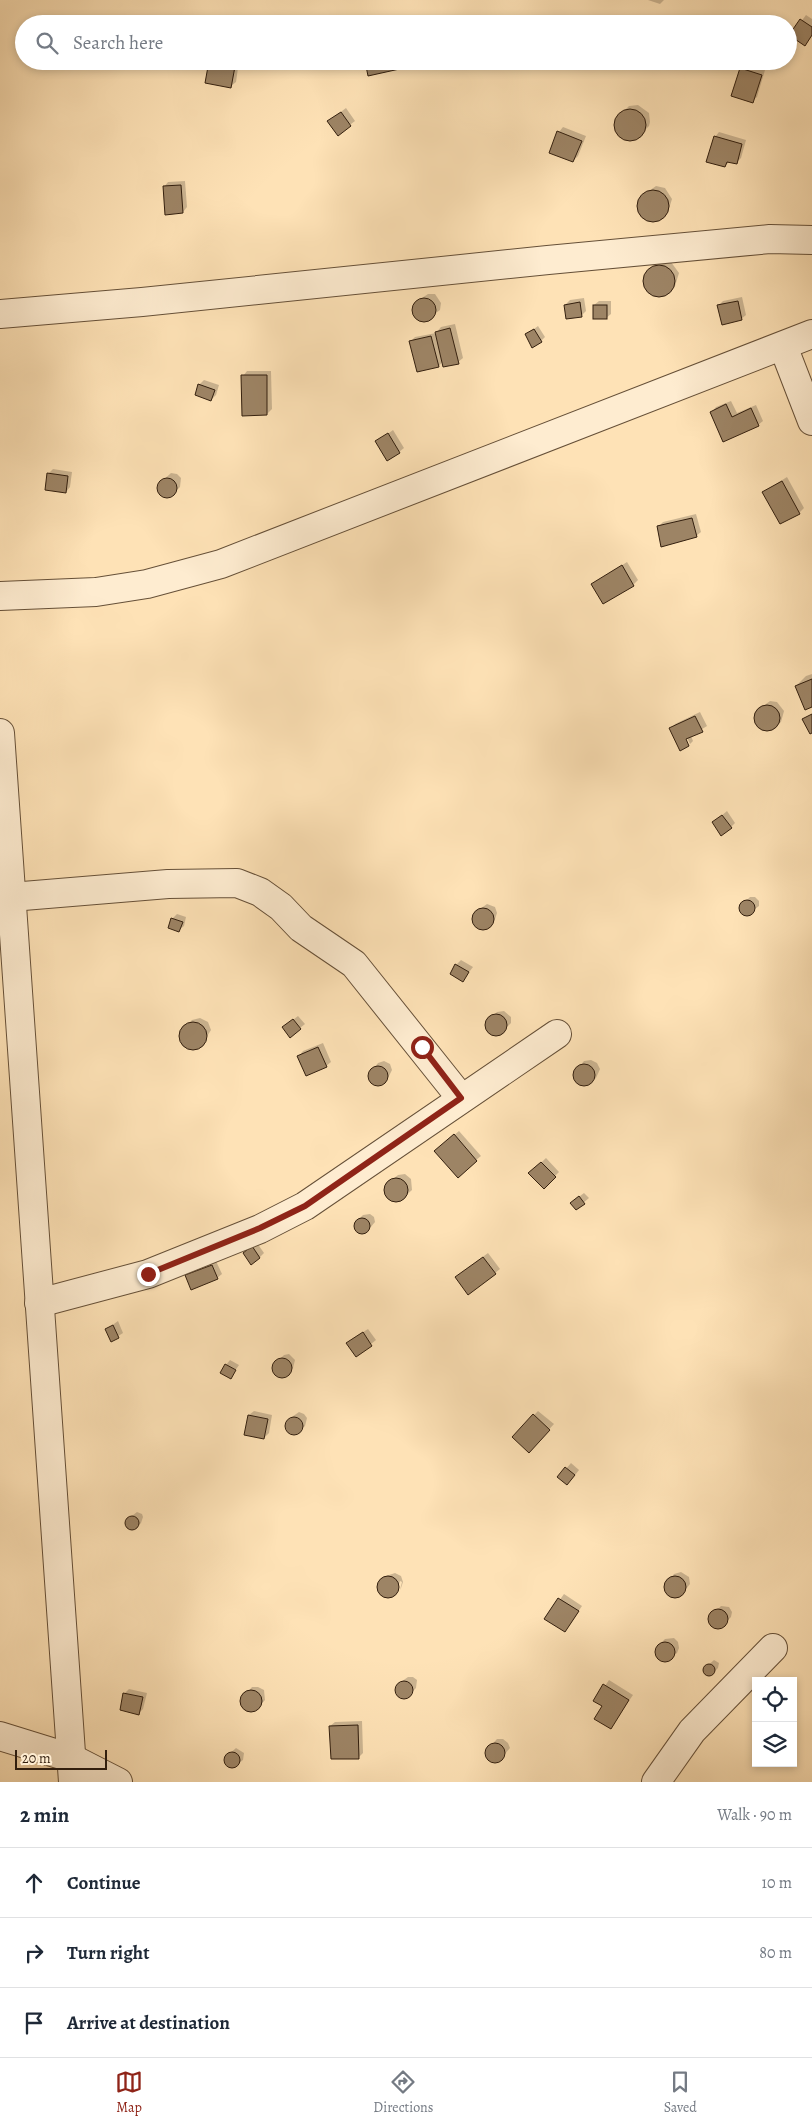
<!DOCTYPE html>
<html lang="en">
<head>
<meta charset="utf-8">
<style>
	:root { --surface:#fff; --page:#f2f2f3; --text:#1f2937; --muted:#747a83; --line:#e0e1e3; --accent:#8f2418 }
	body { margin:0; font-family:Alegreya,serif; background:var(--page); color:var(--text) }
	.controls { position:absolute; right:15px; bottom:15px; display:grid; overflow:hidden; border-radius:0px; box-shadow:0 2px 8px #0003 }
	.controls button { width:45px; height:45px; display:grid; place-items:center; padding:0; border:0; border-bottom:1px solid var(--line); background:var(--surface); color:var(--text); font:25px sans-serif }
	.scale { position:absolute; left:15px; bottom:12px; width:92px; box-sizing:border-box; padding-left:5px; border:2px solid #331f0e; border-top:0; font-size:14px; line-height:18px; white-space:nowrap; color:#331f0e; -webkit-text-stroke:4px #feecd0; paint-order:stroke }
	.stop { position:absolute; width:15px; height:15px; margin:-11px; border:4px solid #8f2418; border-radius:50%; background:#fff }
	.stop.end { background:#8f2418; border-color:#fff; box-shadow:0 1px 5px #0008 }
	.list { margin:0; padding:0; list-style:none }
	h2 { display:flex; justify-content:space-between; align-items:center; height:65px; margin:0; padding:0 20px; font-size:21px }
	h2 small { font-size:16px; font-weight:400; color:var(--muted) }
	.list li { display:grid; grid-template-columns:32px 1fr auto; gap:15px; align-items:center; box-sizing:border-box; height:70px; padding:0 20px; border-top:1px solid var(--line) }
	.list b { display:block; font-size:19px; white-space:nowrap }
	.list em { font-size:16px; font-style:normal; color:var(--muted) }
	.icon { flex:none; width:28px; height:28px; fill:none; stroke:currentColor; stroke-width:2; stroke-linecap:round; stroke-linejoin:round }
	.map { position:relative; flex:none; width:812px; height:1782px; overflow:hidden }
	.search { position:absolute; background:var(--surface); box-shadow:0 2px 8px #0003; left:15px; right:15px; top:15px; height:55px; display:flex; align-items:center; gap:12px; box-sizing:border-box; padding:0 18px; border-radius:28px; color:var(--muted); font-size:19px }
	.sheet { height:275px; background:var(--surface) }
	nav { display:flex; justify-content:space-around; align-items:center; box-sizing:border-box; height:70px; border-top:1px solid var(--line); background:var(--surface); font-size:14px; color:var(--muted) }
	nav a { display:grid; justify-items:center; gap:2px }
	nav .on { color:var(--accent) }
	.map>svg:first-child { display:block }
</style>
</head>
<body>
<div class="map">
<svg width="812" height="1782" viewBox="0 0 812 1782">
	<rect width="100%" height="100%" fill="#fee2b6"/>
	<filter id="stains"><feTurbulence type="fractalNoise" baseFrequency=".004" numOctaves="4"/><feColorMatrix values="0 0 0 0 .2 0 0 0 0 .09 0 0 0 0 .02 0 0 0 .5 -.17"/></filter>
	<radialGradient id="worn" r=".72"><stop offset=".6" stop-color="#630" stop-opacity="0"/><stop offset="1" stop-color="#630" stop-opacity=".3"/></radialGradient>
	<g fill="#0003">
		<path d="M648 0H664L660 4Z"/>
		<path d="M806 15 812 19V36L805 44 791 35Z"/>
		<path d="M210 61H239L236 82 231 86Z"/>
		<path d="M746 64 765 70 757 97 752 101 732 95 741 68Z"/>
		<path d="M638 105 649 113 650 122 649 126 637 138 627 139 618 133 616 123 617 118 629 106Z"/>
		<path d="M346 108 355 121 338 134 334 117Z"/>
		<path d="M563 127 586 136 578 156 573 161 559 132Z"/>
		<path d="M719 132 746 140 741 158 736 163 730 161 725 166 715 137Z"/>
		<path d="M185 181 187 207 183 212 164 187 168 182Z"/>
		<path d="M656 186 665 188 672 199 668 212 663 217 654 220 645 218 639 209 640 200 642 196Z"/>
		<path d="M662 261 671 262 679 273 675 286 670 291 661 295 651 292 645 284 646 274 649 270Z"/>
		<path d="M428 294H435L441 303 440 310 425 321 418 319 414 312 416 302Z"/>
		<path d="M742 297 746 315 741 319 719 305 723 301Z"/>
		<path d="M584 298 586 311 581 316 565 305 570 300Z"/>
		<path d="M599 301H611V314L606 318 594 305Z"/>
		<path d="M455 324 463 358 458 362 443 361 439 366 411 341 415 337 436 333 441 327Z"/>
		<path d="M538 326 545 337 541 341 526 335Z"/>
		<path d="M247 371H271L272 409 267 414 243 376Z"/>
		<path d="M204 380 219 385 216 395 211 400 196 394 200 384Z"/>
		<path d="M731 401 737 413 756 405 763 421 758 425 712 412 716 407Z"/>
		<path d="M393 430 404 448 399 452 377 442Z"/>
		<path d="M53 469 72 472 70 487 66 492 46 489 49 473Z"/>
		<path d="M171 473 177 474 181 478 180 487 171 496H165L159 489V484Z"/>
		<path d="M787 477 804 508 799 513 763 492Z"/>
		<path d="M696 514 701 532 696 536 658 527 663 522Z"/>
		<path d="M627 562 638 580 633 585 593 584Z"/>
		<path d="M812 674V706L796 686 806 676Z"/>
		<path d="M770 701 777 702 784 711 781 722 768 730 760 728 756 721 758 710Z"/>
		<path d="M700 712 707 726 691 736 693 741 690 744 685 733 683 734 671 729 675 724Z"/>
		<path d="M727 811 735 823 731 827 714 822Z"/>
		<path d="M750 897H755L759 901V906L748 914 743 913 741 909 742 905Z"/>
		<path d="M487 904 495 907 497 913 494 922 483 929 475 924 473 918 476 912Z"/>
		<path d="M177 914 186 917 184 926 179 930 172 919Z"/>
		<path d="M461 960 473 967 463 980 456 965Z"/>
		<path d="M504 1011 511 1017V1023L499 1035H493L487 1028 488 1022 497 1012Z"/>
		<path d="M298 1016 305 1024 300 1028 289 1023Z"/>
		<path d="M200 1018 208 1022 211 1030 201 1046 190 1048 181 1040V1031L192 1020Z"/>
		<path d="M323 1043 331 1062 326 1066 299 1056 303 1051Z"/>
		<path d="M591 1060 597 1063 600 1069 596 1078 585 1085 577 1081 575 1072 584 1061Z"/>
		<path d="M384 1061 390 1064 392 1070 388 1078 378 1085 371 1081 368 1076 378 1063Z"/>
		<path d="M459 1131 481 1156 476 1160 440 1147Z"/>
		<path d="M546 1158 559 1172 544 1187 530 1173Z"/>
		<path d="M405 1174 411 1179 412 1190 401 1200 395 1202 386 1195 387 1184 398 1175Z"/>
		<path d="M584 1193 589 1198 576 1209V1199Z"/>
		<path d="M370 1214 374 1217 375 1222 370 1228 366 1232 357 1231 355 1224 358 1220 363 1215Z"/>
		<path d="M257 1243 264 1253 259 1258 244 1253Z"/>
		<path d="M488 1253 500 1269 495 1273H461Z"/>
		<path d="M216 1261 222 1274 217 1278 186 1275 191 1271Z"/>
		<path d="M118 1321 123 1333 112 1340 107 1329Z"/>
		<path d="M368 1329 376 1340 356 1356 352 1339Z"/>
		<path d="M289 1354 295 1360 293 1368 283 1376 278 1375 274 1371 273 1366 284 1355Z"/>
		<path d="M230 1360 239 1365 230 1378 226 1365Z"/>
		<path d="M254 1411 272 1415 269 1433 264 1438 249 1415Z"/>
		<path d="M538 1411 554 1424 533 1447 513 1437Z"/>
		<path d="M299 1412 304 1414 307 1418 305 1426 296 1434 290 1433 286 1427 289 1419Z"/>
		<path d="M571 1463 579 1470 572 1479 559 1477Z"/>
		<path d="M137 1512 142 1514 143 1517 141 1523 136 1528 129 1527 126 1522 128 1519Z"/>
		<path d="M681 1572 689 1577 690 1584 682 1594 674 1597 668 1594 666 1585 674 1574Z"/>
		<path d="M395 1573 401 1576 403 1582 401 1588 400 1590 402 1582 400 1581 396 1593 387 1597 382 1594 378 1586 381 1580 386 1576Z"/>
		<path d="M564 1594 582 1606 565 1631 546 1619Z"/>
		<path d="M721 1606 729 1607 732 1612 731 1617 722 1626H714L710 1617Z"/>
		<path d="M674 1638 678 1642 679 1648 677 1653 667 1660 659 1658 657 1652 660 1644 665 1639Z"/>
		<path d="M714 1660 719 1663 718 1668 713 1673 708 1674 705 1671V1668Z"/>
		<path d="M408 1677H413L417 1680 416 1688 407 1697 399 1696 396 1691 398 1684Z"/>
		<path d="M609 1680 633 1695 611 1727 603 1706 595 1701Z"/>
		<path d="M252 1687H258L264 1690 265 1700 256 1710 250 1711 242 1707 241 1700Z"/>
		<path d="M129 1689 147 1693 143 1709 139 1713 124 1694Z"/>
		<path d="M362 1721 363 1753 359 1757 330 1726 335 1722Z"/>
		<path d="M497 1739H503L508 1743 510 1748 499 1761 494 1762 487 1757 486 1751Z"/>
		<path d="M236 1748 244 1753 243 1760 234 1767 228 1766 226 1763 227 1756Z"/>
	</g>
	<g fill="#9d8465" stroke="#331f0e">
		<path d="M800 19 812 27V35L805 46 789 35Z"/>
		<path d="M209 61H236L231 88 205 83Z"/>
		<path d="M365 61H412L413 66 368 76Z"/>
		<path d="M740 68 762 75 753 103 731 96Z"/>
		<circle cx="630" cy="125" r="16"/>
		<path d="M341 112 351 126 338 136 327 121Z"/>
		<path d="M557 131 582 141 573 162 549 153Z"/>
		<path d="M714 136 742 144 737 164 727 162 725 167 706 162Z"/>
		<path d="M181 185 183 213 165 215 163 186Z"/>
		<circle cx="653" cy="206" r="16"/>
		<circle cx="659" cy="281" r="16"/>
		<circle cx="424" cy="310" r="12"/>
		<path d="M738 301 742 320 722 325 717 305Z"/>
		<path d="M580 302 582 317 566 319 564 305Z"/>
		<rect x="593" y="305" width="14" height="14"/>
		<path d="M450 328 459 364 443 367 435 332Z"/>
		<path d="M534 329 542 342 532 348 525 334Z"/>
		<path d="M431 336 439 367 417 372 409 341Z"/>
		<path d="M241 375H267V415L242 416Z"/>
		<path d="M198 384 215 390 211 401 195 395Z"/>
		<path d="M726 404 732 417 751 408 759 426 723 442 710 412Z"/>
		<path d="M388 433 400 453 387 461 375 441Z"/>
		<path d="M47 473 68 476 66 493 45 490Z"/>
		<circle cx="167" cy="488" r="10"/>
		<path d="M782 481 800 514 780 524 762 492Z"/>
		<path d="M692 518 697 537 661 547 657 526Z"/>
		<path d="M622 565 634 586 603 604 591 584Z"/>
		<path d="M812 679V707L805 710 795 686Z"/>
		<circle cx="767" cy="718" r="13"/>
		<path d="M812 714V733L810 734 802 719Z"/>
		<path d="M695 716 703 732 686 739 689 746 680 751 669 728Z"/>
		<path d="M722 815 732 828 721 836 712 822Z"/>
		<circle cx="747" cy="908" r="8"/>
		<circle cx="483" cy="919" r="11"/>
		<path d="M171 918 183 922 179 932 168 928Z"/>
		<path d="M455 964 469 972 463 982 450 974Z"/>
		<circle cx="496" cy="1025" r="11"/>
		<path d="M293 1019 301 1029 290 1038 282 1027Z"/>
		<circle cx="193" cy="1036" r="14"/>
		<path d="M318 1047 327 1067 306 1076 297 1056Z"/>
		<circle cx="584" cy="1075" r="11"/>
		<circle cx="378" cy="1076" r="10"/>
		<path d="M454 1134 477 1161 458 1178 434 1151Z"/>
		<path d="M541 1162 556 1177 544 1189 528 1173Z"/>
		<circle cx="396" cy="1190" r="12"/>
		<path d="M579 1196 585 1204 576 1210 570 1203Z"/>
		<circle cx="362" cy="1226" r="8"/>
		<path d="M252 1246 260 1258 251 1265 243 1253Z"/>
		<path d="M483 1257 496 1274 468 1295 455 1277Z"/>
		<path d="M212 1265 218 1279 191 1290 185 1275Z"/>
		<path d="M113 1325 119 1338 111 1342 105 1329Z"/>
		<path d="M363 1332 372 1346 356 1357 346 1343Z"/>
		<circle cx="282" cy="1368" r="10"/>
		<path d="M225 1364 236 1370 231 1379 220 1373Z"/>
		<path d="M533 1414 550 1430 529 1453 512 1437Z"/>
		<path d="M248 1415 268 1419 264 1439 244 1435Z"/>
		<circle cx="294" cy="1426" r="9"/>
		<path d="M565 1467 575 1475 567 1485 557 1477Z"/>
		<circle cx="132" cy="1523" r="7"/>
		<circle cx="675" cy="1587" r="11"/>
		<circle cx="388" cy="1587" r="11"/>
		<path d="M558 1598 579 1611 565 1632 544 1619Z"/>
		<circle cx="718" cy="1619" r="10"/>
		<circle cx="665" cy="1652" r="10"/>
		<circle cx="709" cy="1670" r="6"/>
		<circle cx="404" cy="1690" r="9"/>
		<path d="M603 1684 629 1700 611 1729 594 1719 602 1706 593 1701Z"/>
		<circle cx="251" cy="1701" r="11"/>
		<path d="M123 1693 143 1697 139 1715 120 1710Z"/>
		<path d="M358 1725 359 1759H331L329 1726Z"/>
		<circle cx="495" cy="1753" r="10"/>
		<circle cx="232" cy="1760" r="8"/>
	</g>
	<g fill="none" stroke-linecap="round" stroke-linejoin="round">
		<defs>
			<g id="minor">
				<path d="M0 314 142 302 548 260 770 239 812 240"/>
				<path d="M783 346 812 421"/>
				<path d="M0 596 96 592 147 584 221 564 812 334"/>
				<path d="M0 733 73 1782"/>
				<path d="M11 897 168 884 237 883 260 892 281 907 301 928 354 964 461 1098"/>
				<path d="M39 1303 148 1274 260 1229 305 1206 557 1034"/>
				<path d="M0 1736 71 1758 118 1782"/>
				<path d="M656 1782 692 1731 773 1648"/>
			</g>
		</defs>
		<use href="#minor" stroke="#665038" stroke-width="30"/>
		<use href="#minor" stroke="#feecd0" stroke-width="28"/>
	</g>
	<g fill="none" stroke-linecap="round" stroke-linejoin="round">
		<path stroke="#8f2418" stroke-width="6" d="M148 1274 260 1228 305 1206 461 1098 422 1047"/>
	</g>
	<rect width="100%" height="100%" filter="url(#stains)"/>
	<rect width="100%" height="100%" fill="url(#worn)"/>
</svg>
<div class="controls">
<button><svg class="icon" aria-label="locate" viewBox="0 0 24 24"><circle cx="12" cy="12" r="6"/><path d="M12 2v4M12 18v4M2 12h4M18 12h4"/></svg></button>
<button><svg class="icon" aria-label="layers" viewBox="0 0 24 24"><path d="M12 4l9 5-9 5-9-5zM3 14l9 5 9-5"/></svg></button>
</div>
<div class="scale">20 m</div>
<div class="stop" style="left:422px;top:1047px"></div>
<div class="stop end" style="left:148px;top:1274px"></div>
<div class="search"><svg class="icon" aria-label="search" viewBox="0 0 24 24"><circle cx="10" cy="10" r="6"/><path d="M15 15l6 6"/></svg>Search here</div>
</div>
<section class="sheet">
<h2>2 min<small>Walk · 90 m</small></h2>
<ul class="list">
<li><svg class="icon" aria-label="ahead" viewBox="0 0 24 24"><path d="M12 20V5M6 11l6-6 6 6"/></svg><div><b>Continue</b></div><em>10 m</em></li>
<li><svg class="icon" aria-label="right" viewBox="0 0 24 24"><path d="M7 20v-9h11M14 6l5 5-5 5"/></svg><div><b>Turn right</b></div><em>80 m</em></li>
<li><svg class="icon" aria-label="arrive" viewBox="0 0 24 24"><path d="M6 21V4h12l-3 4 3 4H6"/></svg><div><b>Arrive at destination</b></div></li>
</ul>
</section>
<nav>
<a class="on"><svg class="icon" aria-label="map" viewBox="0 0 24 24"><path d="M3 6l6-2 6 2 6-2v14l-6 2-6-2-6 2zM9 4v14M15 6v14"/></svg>Map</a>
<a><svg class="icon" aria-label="directions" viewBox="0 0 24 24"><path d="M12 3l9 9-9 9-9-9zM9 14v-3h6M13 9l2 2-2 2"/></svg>Directions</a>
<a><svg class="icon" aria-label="saved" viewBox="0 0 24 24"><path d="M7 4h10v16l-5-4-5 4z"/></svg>Saved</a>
</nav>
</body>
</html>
